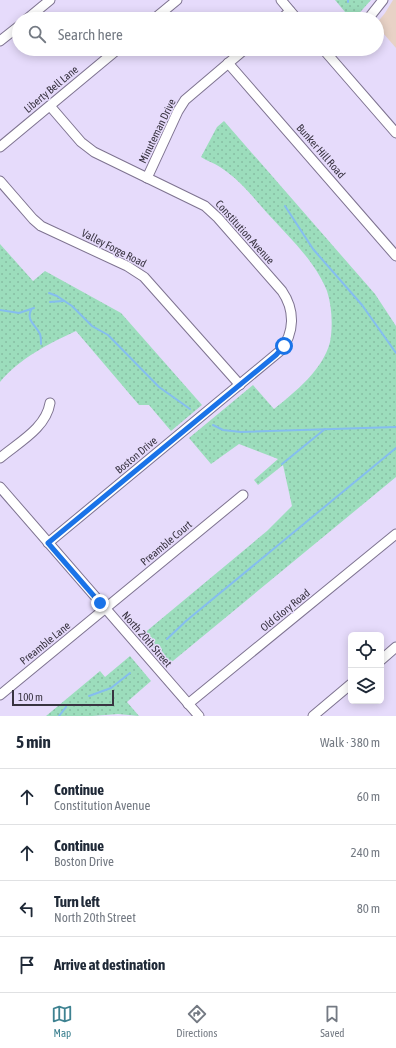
<!DOCTYPE html>
<html lang="en">
<head>
<meta charset="utf-8">
<style>
	:root { --surface:#fff; --page:#f6f6f7; --text:#1f2937; --muted:#747a83; --line:#e0e1e3; --accent:#3e8291 }
	body { margin:0; font-family:"Asap Condensed",sans-serif; background:var(--page); color:var(--text) }
	.controls { position:absolute; right:12px; bottom:12px; display:grid; overflow:hidden; border-radius:6px; box-shadow:0 2px 10px #0003 }
	.controls button { width:36px; height:36px; display:grid; place-items:center; padding:0; border:0; border-bottom:1px solid var(--line); background:var(--surface); color:var(--text); font:20px sans-serif }
	.scale { position:absolute; left:12px; bottom:10px; width:102px; box-sizing:border-box; padding-left:4px; border:2px solid #383340; border-top:0; font-size:11px; line-height:14px; white-space:nowrap; color:#383340; -webkit-text-stroke:3px #e6dbfb; paint-order:stroke }
	.stop { position:absolute; width:12px; height:12px; margin:-9px; border:3px solid #1a73e8; border-radius:50%; background:#fff }
	.stop.end { background:#1a73e8; border-color:#fff; box-shadow:0 1px 4px #0008 }
	.list { margin:0; padding:0; list-style:none }
	h2 { display:flex; justify-content:space-between; align-items:center; height:52px; margin:0; padding:0 16px; font-size:17px }
	h2 small { font-size:13px; font-weight:400; color:var(--muted) }
	.list li { display:grid; grid-template-columns:26px 1fr auto; gap:12px; align-items:center; box-sizing:border-box; height:56px; padding:0 16px; border-top:1px solid var(--line) }
	.list b { display:block; font-size:15px; white-space:nowrap }
	.list p { margin:0; font-size:13px; white-space:nowrap; color:var(--muted) }
	.list em { font-size:13px; font-style:normal; color:var(--muted) }
	.icon { flex:none; width:22px; height:22px; fill:none; stroke:currentColor; stroke-width:2; stroke-linecap:round; stroke-linejoin:round }
	.map { position:relative; flex:none; width:396px; height:716px; overflow:hidden }
	.search { position:absolute; background:var(--surface); box-shadow:0 2px 10px #0003; left:12px; right:12px; top:12px; height:44px; display:flex; align-items:center; gap:10px; box-sizing:border-box; padding:0 14px; border-radius:22px; color:var(--muted); font-size:15px }
	.sheet { height:276px; background:var(--surface) }
	nav { display:flex; justify-content:space-around; align-items:center; box-sizing:border-box; height:56px; border-top:1px solid var(--line); background:var(--surface); font-size:11px; color:var(--muted) }
	nav a { display:grid; justify-items:center; gap:2px }
	nav .on { color:var(--accent) }
	.map>svg:first-child { display:block }
</style>
</head>
<body>
<div class="map">
<svg width="396" height="716" viewBox="0 0 396 716">
	<defs>
		<pattern id="grass-dots" width="8" height="8" patternUnits="userSpaceOnUse"><rect width="8" height="8" fill="#9cddbc"/><path d="M2 2h.1M6 6h.1" fill="none" stroke="#87bea3" stroke-width="1.8" stroke-linecap="round"/></pattern>
	</defs>
	<rect width="100%" height="100%" fill="#e6dbfb"/>
	<path fill="#e8d2c6" d="M393 0H396V48L377 26V23L385 13Z"/>
	<g fill="url(#grass-dots)">
		<path d="M335 0H371L354 19H351Z"/>
		<path d="M224 121 375 294 396 326V477L168 665 142 635 267 531 292 506 283 465 258 485 254 480 278 459 239 444 211 464 189 438 253 385 274 409C295 392 323 370 330 342 333 327 332 306 327 291 315 261 289 237 268 214 253 197 239 179 220 167 214 163 207 161 201 157L217 127Z"/>
		<path d="M0 244 33 281 45 271 121 313 202 405 171 431 149 405H139L76 331C48 344 20 358 0 382Z"/>
		<path d="M130 656 151 681 127 702 139 716 118 714 92 716H46L100 671 105 677Z"/>
	</g>
	<g fill="none" stroke-linecap="round" stroke-linejoin="round">
		<g stroke="#85bdef" stroke-width="2">
			<path d="M348 2V0"/>
			<path d="M285 206 313 249 362 305 396 353"/>
			<path d="M49 293 57 296 72 306 92 326 108 335 159 387 190 409"/>
			<path d="M50 302 63 301"/>
			<path d="M0 310 19 313 34 308"/>
			<path d="M31 310C26 321 36 325 40 334 41 337 41 340 41 344"/>
			<path d="M213 425 223 430 241 432 396 427"/>
			<path d="M282 464 325 429"/>
			<path d="M167 639 186 621 396 448"/>
			<path d="M89 696 111 688 130 673"/>
			<path d="M59 716 66 707"/>
		</g>
		<defs>
			<g id="minor">
				<path d="M281 0 297 19"/>
				<path d="M27 19 50 0"/>
				<path d="M154 19 177 0"/>
				<path d="M281 19 290 11"/>
				<path d="M368 19 383 0"/>
				<path d="M0 41 19 26"/>
				<path d="M323 49 396 133"/>
				<path d="M228 63 396 256"/>
				<path d="M0 147 118 49"/>
				<path d="M147 178 178 111 185 100 245 49"/>
				<path d="M0 181 33 219 41 226 127 266 144 277 240 385"/>
				<path d="M0 458C19 442 46 428 50 403"/>
				<path d="M0 487 199 716"/>
				<path d="M48 543 280 351C295 333 295 310 282 291L218 218 205 206 94 152 81 142 50 106"/>
				<path d="M381 660 396 647"/>
				<path d="M0 695 243 495"/>
				<path d="M188 704 396 534"/>
				<path d="M313 716 351 684"/>
			</g>
		</defs>
		<use href="#minor" stroke="#7e7390" stroke-width="11"/>
		<use href="#minor" stroke="#fff" stroke-width="9"/>
	</g>
	<g fill="none" stroke-linecap="round" stroke-linejoin="round">
		<path stroke="#1a73e8" stroke-width="5" d="M100 603 48 543 276 355 284 346"/>
	</g>
	<g text-anchor="middle" dominant-baseline="central" stroke-width="3" stroke-linejoin="round" paint-order="stroke">
		<g font-size="11" fill="#383340" stroke="#e6dbfb">
			<text transform="translate(51 89) rotate(-40)">Liberty Bell Lane</text>
			<text transform="translate(157 131) rotate(-64)">Minuteman Drive</text>
			<text transform="translate(321 151) rotate(49)">Bunker Hill Road</text>
			<text transform="translate(245 232) rotate(48)">Constitution Avenue</text>
			<text transform="translate(114 248) rotate(27)">Valley Forge Road</text>
			<text transform="translate(136 455) rotate(-40)">Boston Drive</text>
			<text transform="translate(166 543) rotate(-40)">Preamble Court</text>
			<text transform="translate(285 610) rotate(-39)">Old Glory Road</text>
			<text transform="translate(147 639) rotate(49)">North 20th Street</text>
			<text transform="translate(45 643) rotate(-39)">Preamble Lane</text>
		</g>
	</g>
</svg>
<div class="controls">
<button><svg class="icon" aria-label="locate" viewBox="0 0 24 24"><circle cx="12" cy="12" r="6"/><path d="M12 2v4M12 18v4M2 12h4M18 12h4"/></svg></button>
<button><svg class="icon" aria-label="layers" viewBox="0 0 24 24"><path d="M12 4l9 5-9 5-9-5zM3 14l9 5 9-5"/></svg></button>
</div>
<div class="scale">100 m</div>
<div class="stop" style="left:284px;top:346px"></div>
<div class="stop end" style="left:100px;top:603px"></div>
<div class="search"><svg class="icon" aria-label="search" viewBox="0 0 24 24"><circle cx="10" cy="10" r="6"/><path d="M15 15l6 6"/></svg>Search here</div>
</div>
<section class="sheet">
<h2>5 min<small>Walk · 380 m</small></h2>
<ul class="list">
<li><svg class="icon" aria-label="ahead" viewBox="0 0 24 24"><path d="M12 20V5M6 11l6-6 6 6"/></svg><div><b>Continue</b><p>Constitution Avenue</p></div><em>60 m</em></li>
<li><svg class="icon" aria-label="ahead" viewBox="0 0 24 24"><path d="M12 20V5M6 11l6-6 6 6"/></svg><div><b>Continue</b><p>Boston Drive</p></div><em>240 m</em></li>
<li><svg class="icon" aria-label="left" viewBox="0 0 24 24"><path d="M17 20v-9H6M10 6l-5 5 5 5"/></svg><div><b>Turn left</b><p>North 20th Street</p></div><em>80 m</em></li>
<li><svg class="icon" aria-label="arrive" viewBox="0 0 24 24"><path d="M6 21V4h12l-3 4 3 4H6"/></svg><div><b>Arrive at destination</b></div></li>
</ul>
</section>
<nav>
<a class="on"><svg class="icon" aria-label="map" viewBox="0 0 24 24"><path d="M3 6l6-2 6 2 6-2v14l-6 2-6-2-6 2zM9 4v14M15 6v14"/></svg>Map</a>
<a><svg class="icon" aria-label="directions" viewBox="0 0 24 24"><path d="M12 3l9 9-9 9-9-9zM9 14v-3h6M13 9l2 2-2 2"/></svg>Directions</a>
<a><svg class="icon" aria-label="saved" viewBox="0 0 24 24"><path d="M7 4h10v16l-5-4-5 4z"/></svg>Saved</a>
</nav>
</body>
</html>
